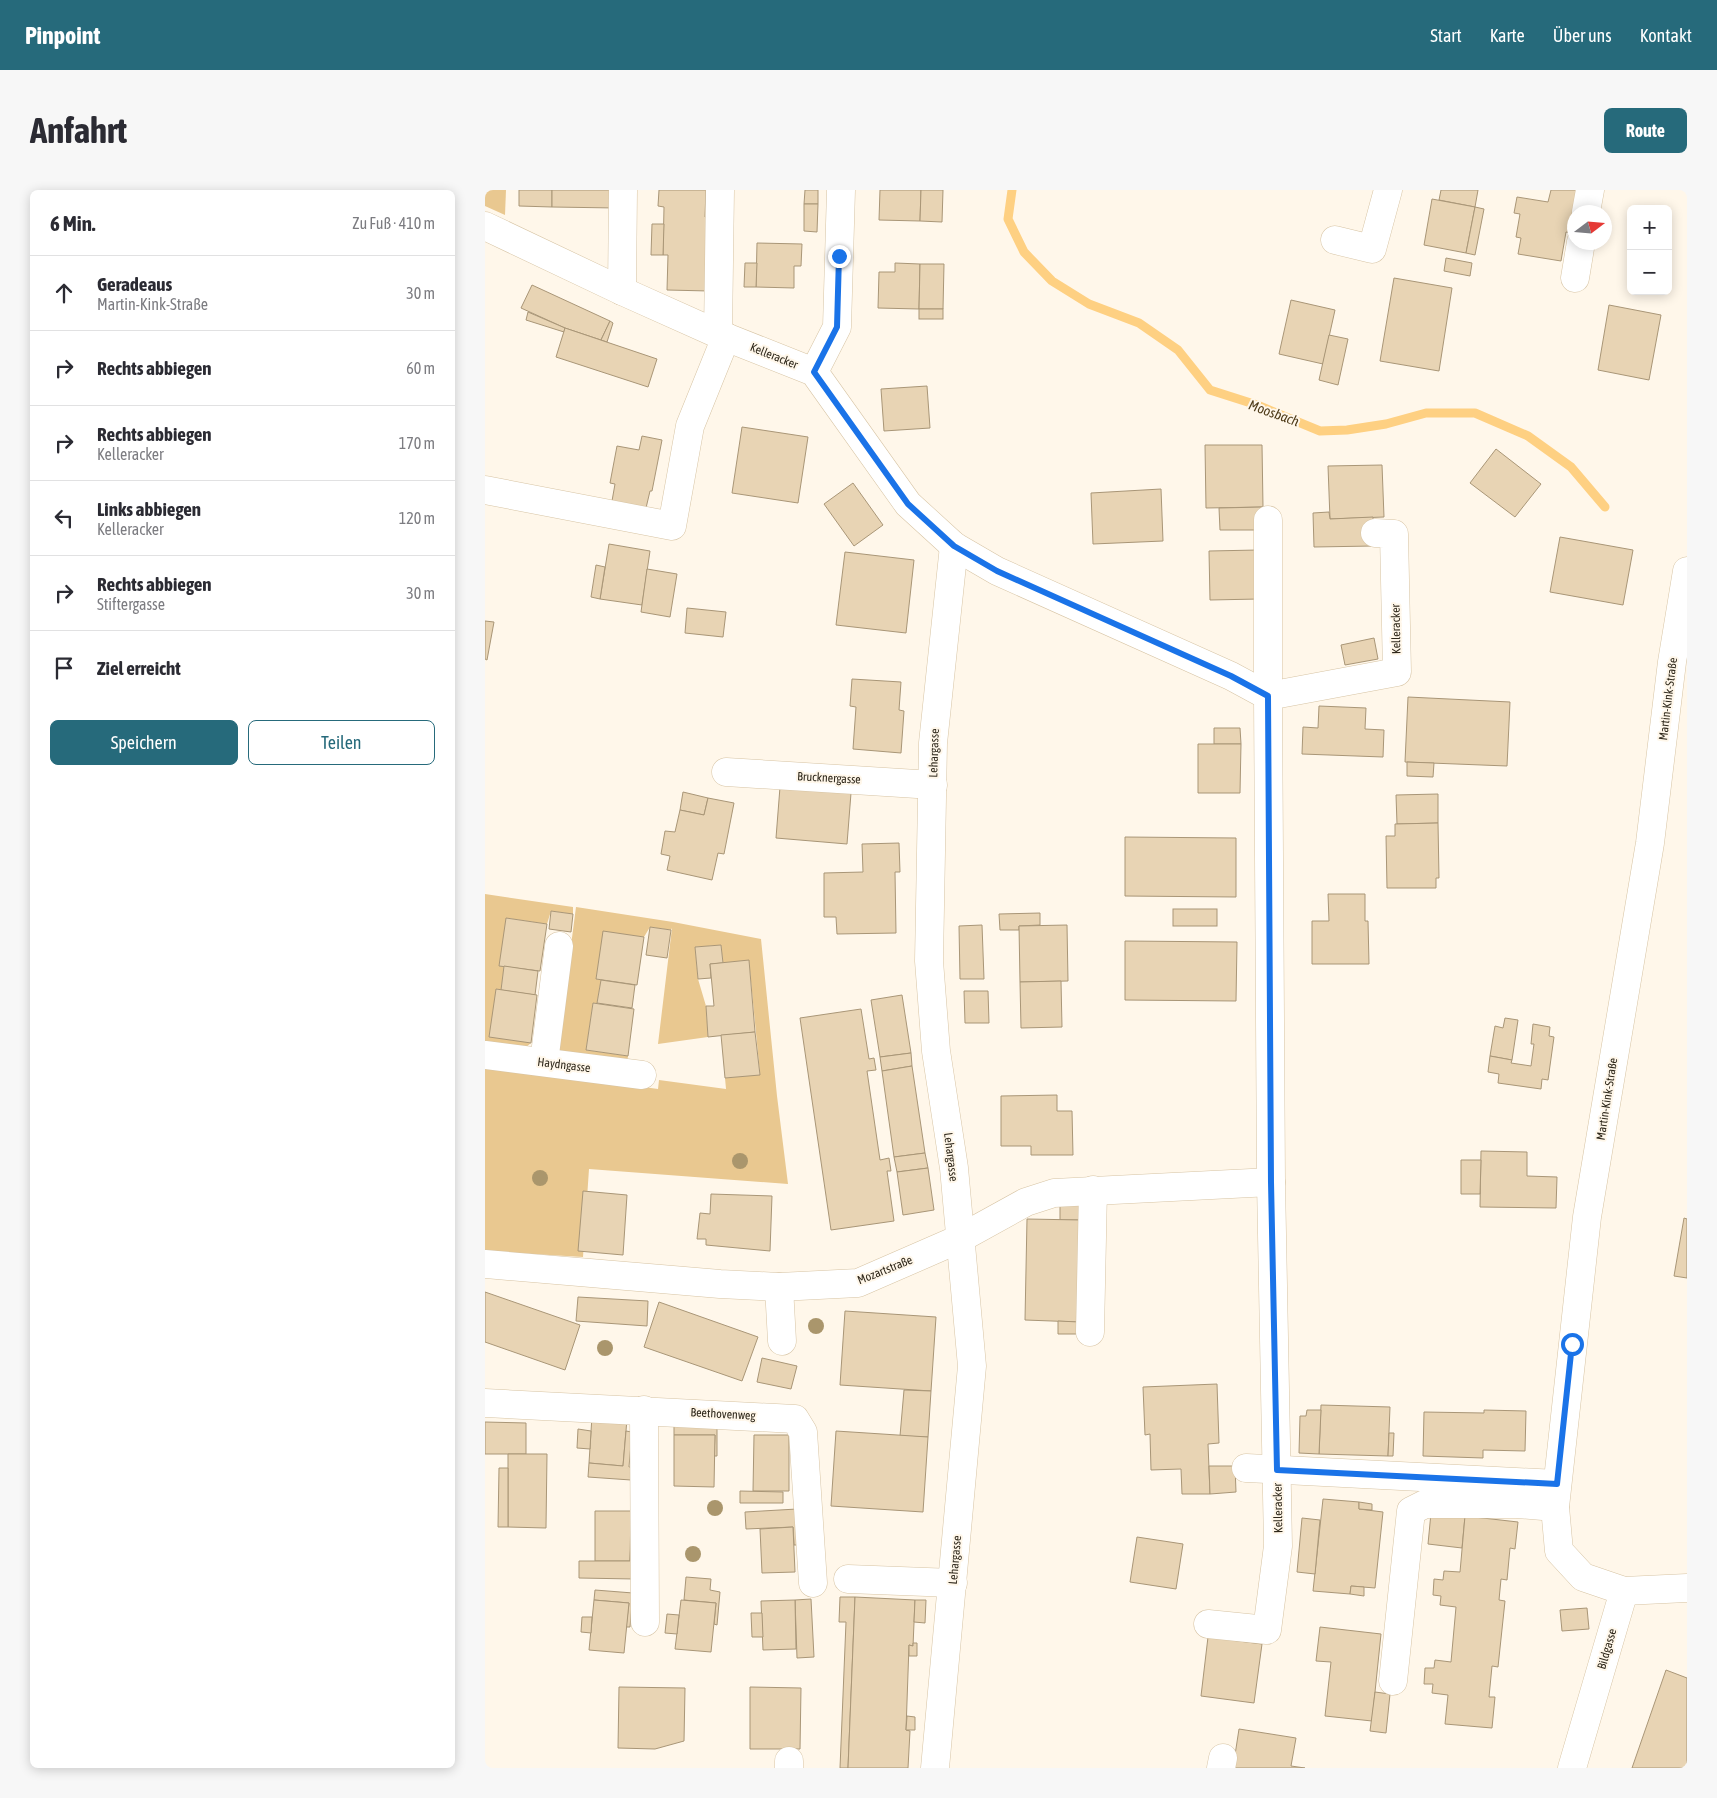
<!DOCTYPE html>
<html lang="de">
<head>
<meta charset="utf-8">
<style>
	:root { --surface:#fff; --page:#f7f7f7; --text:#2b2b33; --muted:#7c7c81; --line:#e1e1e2; --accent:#266a7b }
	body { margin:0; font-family:"Asap Condensed",sans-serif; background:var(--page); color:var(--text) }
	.controls { position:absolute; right:15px; top:15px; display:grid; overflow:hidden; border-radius:8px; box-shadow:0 2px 12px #0003 }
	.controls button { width:45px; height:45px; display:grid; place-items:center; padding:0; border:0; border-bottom:1px solid var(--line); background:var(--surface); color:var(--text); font:25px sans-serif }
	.compass { position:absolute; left:1082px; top:15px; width:45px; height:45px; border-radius:50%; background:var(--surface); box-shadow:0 2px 12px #0003; rotate:74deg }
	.stop { position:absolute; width:15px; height:15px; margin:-11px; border:4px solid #1a73e8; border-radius:50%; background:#fff }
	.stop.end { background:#1a73e8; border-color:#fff; box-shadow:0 1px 5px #0008 }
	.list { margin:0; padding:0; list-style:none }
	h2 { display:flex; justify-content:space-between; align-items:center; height:65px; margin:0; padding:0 20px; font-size:21px }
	h2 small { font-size:16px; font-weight:400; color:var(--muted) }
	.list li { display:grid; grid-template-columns:32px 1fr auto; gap:15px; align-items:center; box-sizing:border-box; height:75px; padding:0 20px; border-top:1px solid var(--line) }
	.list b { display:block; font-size:19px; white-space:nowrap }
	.list p { margin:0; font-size:16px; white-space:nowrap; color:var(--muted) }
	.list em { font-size:16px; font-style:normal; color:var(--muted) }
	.actions { display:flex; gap:10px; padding:15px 20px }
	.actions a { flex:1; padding:11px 0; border:1px solid var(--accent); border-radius:8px; text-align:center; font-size:18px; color:var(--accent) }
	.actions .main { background:var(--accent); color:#fff }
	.icon { flex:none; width:28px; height:28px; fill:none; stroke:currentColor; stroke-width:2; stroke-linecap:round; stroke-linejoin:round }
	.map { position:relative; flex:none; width:1202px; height:1578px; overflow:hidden; border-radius:8px }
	header { display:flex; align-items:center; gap:30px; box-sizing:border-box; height:70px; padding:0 25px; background:var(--accent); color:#fff }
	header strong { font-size:24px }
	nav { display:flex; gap:28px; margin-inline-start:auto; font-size:18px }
	.intro { display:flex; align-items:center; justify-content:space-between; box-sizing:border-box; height:120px; padding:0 30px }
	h1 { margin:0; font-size:35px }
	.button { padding:12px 22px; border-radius:8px; background:var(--accent); color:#fff; font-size:18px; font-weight:700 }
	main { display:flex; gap:30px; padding:0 30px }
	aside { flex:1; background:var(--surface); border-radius:8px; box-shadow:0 2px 12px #0003 }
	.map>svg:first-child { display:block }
</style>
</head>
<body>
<header>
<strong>Pinpoint</strong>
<nav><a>Start</a><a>Karte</a><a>Über uns</a><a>Kontakt</a></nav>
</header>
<div class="intro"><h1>Anfahrt</h1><a class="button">Route</a></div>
<main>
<aside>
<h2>6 Min.<small>Zu Fuß · 410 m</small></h2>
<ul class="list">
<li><svg class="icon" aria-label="ahead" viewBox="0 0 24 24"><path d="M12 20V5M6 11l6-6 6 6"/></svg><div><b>Geradeaus</b><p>Martin-Kink-Straße</p></div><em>30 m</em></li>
<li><svg class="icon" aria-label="right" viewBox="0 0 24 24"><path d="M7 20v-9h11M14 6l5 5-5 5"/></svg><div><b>Rechts abbiegen</b></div><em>60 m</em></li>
<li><svg class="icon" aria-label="right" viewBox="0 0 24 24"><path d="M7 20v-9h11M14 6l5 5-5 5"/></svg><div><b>Rechts abbiegen</b><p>Kelleracker</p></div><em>170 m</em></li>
<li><svg class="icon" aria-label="left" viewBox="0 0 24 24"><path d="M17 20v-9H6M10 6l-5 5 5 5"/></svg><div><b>Links abbiegen</b><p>Kelleracker</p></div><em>120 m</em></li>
<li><svg class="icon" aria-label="right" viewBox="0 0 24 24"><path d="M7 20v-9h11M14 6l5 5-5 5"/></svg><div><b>Rechts abbiegen</b><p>Stiftergasse</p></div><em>30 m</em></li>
<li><svg class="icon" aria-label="arrive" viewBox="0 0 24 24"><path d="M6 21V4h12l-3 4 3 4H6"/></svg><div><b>Ziel erreicht</b></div></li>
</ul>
<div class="actions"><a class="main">Speichern</a><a>Teilen</a></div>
</aside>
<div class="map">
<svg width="1202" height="1578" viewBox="0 0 1202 1578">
	<rect width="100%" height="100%" fill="#fff7ea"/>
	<g fill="#e9c890">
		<path d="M0 0H21L20 25 0 16Z"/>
		<path d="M0 704 88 717V724L66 721 62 734 21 728 19 776 16 800 11 799 46 853 40 858 0 853Z"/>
		<path d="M91 717 188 732 276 749 292 906 303 994 104 979 98 1067 0 1061V875L173 899 174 890 241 899 240 888 275 884 264 771 238 773 236 755 210 757 213 789 221 816 223 847 173 854 187 738 186 740 165 737 159 747 119 742 111 789 116 790 112 813H108L101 860 143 866 142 872 72 863Z"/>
	</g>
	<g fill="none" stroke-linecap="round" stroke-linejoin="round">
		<path stroke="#fed082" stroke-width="9" d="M527 0 523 29 539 62 567 91 604 114 654 133 693 160 725 200 772 215 835 241 862 240 901 234 941 223H990L1043 246 1086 277 1120 317"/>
	</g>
	<g fill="#e8d4b4" stroke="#a99677">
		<path d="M34 0H67V17L34 16Z"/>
		<path d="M67 0H132L131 18 67 17Z"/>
		<path d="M174 0H221L220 27H226L224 101 182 100 183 65H178L179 17 173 16Z"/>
		<path d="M320 0H333V14H319Z"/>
		<path d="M395 0H436L435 31 394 30Z"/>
		<path d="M436 0H458L457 32 435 31Z"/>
		<path d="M956 0H993L990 17 954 10Z"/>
		<path d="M1066 0H1095L1090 22 1087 43 1081 42 1076 71 1033 64 1036 48 1031 47 1035 24 1029 23 1032 7 1063 12Z"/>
		<path d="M947 9 990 17 981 63 939 55Z"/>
		<path d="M319 14H333L332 42 319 41Z"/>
		<path d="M990 17 999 19 990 65 981 63Z"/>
		<path d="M167 34H179L178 65H166Z"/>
		<path d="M272 53 317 54 316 76H309V98L271 97Z"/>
		<path d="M961 68 987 73 985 86 959 81Z"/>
		<path d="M260 73H272L271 97H259Z"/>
		<path d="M410 73 435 74 434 119 393 118 394 82H410Z"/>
		<path d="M435 74H459L458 119H434Z"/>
		<path d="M909 88 967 98 954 181 895 171Z"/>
		<path d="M47 95 125 131 116 150 80 138 36 118Z"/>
		<path d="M806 110 850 120 838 174 794 164Z"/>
		<path d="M1124 115 1176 125 1164 190 1113 180Z"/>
		<rect x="434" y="119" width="24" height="10"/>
		<path d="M43 122 80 138 79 142 41 130Z"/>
		<path d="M125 131 128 133 122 152 116 150Z"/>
		<path d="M80 138 172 169 163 197 71 167Z"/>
		<path d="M844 145 863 149 853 195 834 190Z"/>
		<path d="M442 196 445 238 399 241 396 199Z"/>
		<path d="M257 237 323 247 313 313 247 303Z"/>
		<path d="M157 246 177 250 167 301H165L161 318 127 311 130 294 125 293 132 256 154 260Z"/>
		<path d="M720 255H777L778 317 721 318Z"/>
		<path d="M1011 259 1056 294 1030 327 985 293Z"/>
		<path d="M897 275 899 327 845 329 843 276Z"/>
		<path d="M368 293 398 335 369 356 339 314Z"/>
		<path d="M676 299 678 351 608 354 606 303Z"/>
		<path d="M778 317V340H735L734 318Z"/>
		<path d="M844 322 845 329 888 327V356L829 357 828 323Z"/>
		<path d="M1075 347 1148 360 1138 415 1065 402Z"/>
		<path d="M124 354 165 361 157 415 115 409Z"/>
		<path d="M773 360 774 409 725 410 724 361Z"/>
		<path d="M360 362 429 370 421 443 351 435Z"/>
		<path d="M111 375 120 377 115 409 106 407Z"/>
		<path d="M162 379 192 384 185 427 156 422Z"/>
		<path d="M202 418 241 422 238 447 200 443Z"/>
		<path d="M0 431 9 432 2 470 0 469Z"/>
		<path d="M889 448 893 469 860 475 856 455Z"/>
		<path d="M367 489 416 492 414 520 419 521 416 563 368 559 371 517 365 516Z"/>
		<path d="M923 507 1025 512 1022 576 920 572Z"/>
		<path d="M834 516 881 518 880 539 899 540 898 567 817 564 818 537 833 538Z"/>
		<path d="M729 538H755L756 554H729Z"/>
		<path d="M713 554H756L755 603H713Z"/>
		<path d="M922 572 949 573 948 587 922 586Z"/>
		<path d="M295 597 366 603 362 654 291 648Z"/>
		<path d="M198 602 223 608 219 625 195 620Z"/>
		<path d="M953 604V633L912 634 911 605Z"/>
		<path d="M223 608 249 613 239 664 233 663 227 690 182 680 185 666 176 664 180 641 190 642 195 620 219 625Z"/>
		<path d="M953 633 954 688H951V698H902L901 646H910V634Z"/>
		<path d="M640 647 751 648V707L640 706Z"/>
		<path d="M414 653 415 682H410L411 743 352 744 351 727H339V683L378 682 377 654Z"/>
		<path d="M843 704H880V731H883L884 774H827V731H844Z"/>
		<rect x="688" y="719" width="44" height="17"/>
		<path d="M66 721 88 724 86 742 64 739Z"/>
		<path d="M555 723V735L534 736V740H515L514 724Z"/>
		<path d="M21 728 62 734 55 781 14 776Z"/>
		<path d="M497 735 499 789H475L474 736Z"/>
		<path d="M582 735 583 791 535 792 534 736Z"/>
		<path d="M165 737 186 740 182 768 161 765Z"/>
		<path d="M118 741 159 747 152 795 111 789Z"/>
		<path d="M640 751 752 752 751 811 640 810Z"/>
		<path d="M236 755 238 773 225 774 226 788 213 789 210 757Z"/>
		<path d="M264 770 270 842 223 847 221 816H229L225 774Z"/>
		<path d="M19 776 53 781 50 805 16 800Z"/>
		<path d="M116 790 150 795 147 818 112 813Z"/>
		<path d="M576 791 577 837 536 838 535 792Z"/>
		<path d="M11 799 52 805 46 853 4 847Z"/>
		<path d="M479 801H503L504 833H480Z"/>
		<path d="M417 805 426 863 395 867 386 810Z"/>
		<path d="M108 813 149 819 143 866 101 860Z"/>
		<path d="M376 819 384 869 389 868 391 880 382 881 395 970 404 968 406 981H402L409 1031 346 1040 315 828Z"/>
		<path d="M1020 828 1033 830 1027 870 1005 866 1010 836 1018 838Z"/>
		<path d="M1048 834 1065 837 1064 846 1069 847 1063 890 1057 889 1056 899 1013 893 1014 884 1003 882 1005 866 1027 870 1026 873 1046 876 1049 854H1046Z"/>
		<path d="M270 842 275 885 240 888 236 845Z"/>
		<path d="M426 863 427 876 397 881 395 867Z"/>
		<path d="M427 876 440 963 409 967 397 881Z"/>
		<path d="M572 905V921H587L588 965H546V956H516V906Z"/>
		<path d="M996 961 1042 962V986L1072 987 1071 1018 995 1017Z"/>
		<path d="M440 963 443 978 412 982 409 967Z"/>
		<path d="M976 970H996L995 1004H976Z"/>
		<path d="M443 978 449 1020 418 1025 412 982Z"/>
		<path d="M98 1001 142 1005 138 1065 93 1061Z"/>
		<path d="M226 1004 287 1006 285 1061 221 1055V1049H212L215 1023 225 1024Z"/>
		<rect x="575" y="1015" width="21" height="15"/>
		<path d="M1199 1028 1202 1029V1088L1189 1086Z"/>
		<path d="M542 1029 596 1030 594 1132 540 1130Z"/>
		<path d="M0 1102 95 1135 80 1180 0 1152Z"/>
		<path d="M93 1107 163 1111 162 1136 91 1131Z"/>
		<path d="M174 1112 273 1147 257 1191 159 1157Z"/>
		<path d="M360 1121 451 1127 446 1201 355 1195Z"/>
		<path d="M573 1131 594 1132 595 1144H573Z"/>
		<path d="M277 1168 312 1176 306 1199 272 1192Z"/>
		<path d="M732 1194 734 1253 723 1254 725 1304H697L696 1279 666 1280 665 1244 660 1245 658 1197Z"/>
		<path d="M419 1200 446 1201 443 1247 415 1246Z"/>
		<path d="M836 1215 905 1217 903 1266 834 1264Z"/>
		<path d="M822 1220H836L834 1264 814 1263 815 1226H821Z"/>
		<path d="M999 1220 1041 1221 1040 1261 998 1260V1268L938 1266 939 1222 999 1223Z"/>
		<path d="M107 1226 142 1229 138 1276 104 1273Z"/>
		<path d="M0 1232 41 1233V1264H0Z"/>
		<path d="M189 1234H232V1266H229L230 1245H189Z"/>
		<path d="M93 1239 106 1241 105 1259 92 1258Z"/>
		<path d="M141 1241 147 1242 144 1277H147L146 1290 103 1287 104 1273 138 1276Z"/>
		<path d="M351 1241 443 1247 438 1322 346 1316Z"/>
		<path d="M904 1243H909L908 1266H903Z"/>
		<path d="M189 1245H230L229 1297 189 1296Z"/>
		<path d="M269 1245H304V1301H268Z"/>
		<path d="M23 1264H62L61 1338 23 1337Z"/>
		<path d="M724 1276H750L751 1302 725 1304Z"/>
		<path d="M14 1278H23V1337H13Z"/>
		<path d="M255 1301 298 1302V1313H255Z"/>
		<path d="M838 1309 874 1312V1319L898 1322 890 1398 866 1396 865 1404 828 1401Z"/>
		<path d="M874 1312 887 1314V1320L874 1319Z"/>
		<path d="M312 1319 314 1355H309L308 1337 261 1339 260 1322Z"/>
		<path d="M110 1321H146L145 1371H110Z"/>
		<path d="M946 1323 980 1326 977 1358 943 1354Z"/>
		<path d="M980 1326 1033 1332 1030 1359 1025 1358 1022 1390 1016 1389 1014 1410 1020 1411 1013 1477 1007 1476 1004 1507H1010L1007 1538 960 1534 963 1505 947 1503 948 1494H939L940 1478H949L950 1470 966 1472 971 1417 955 1415 956 1406 948 1405 949 1389 958 1390 959 1381 975 1382Z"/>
		<path d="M817 1328 835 1330 830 1384 812 1382Z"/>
		<path d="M308 1337 310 1382 277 1383 275 1339Z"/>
		<path d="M652 1347 698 1354 691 1399 645 1392Z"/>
		<path d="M146 1349H149V1389L94 1388V1371H145Z"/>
		<path d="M201 1387 226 1389 225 1400 235 1402 232 1435 229 1434 231 1413 199 1410Z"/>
		<path d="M866 1396 879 1397V1406L865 1404Z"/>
		<path d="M110 1400 148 1403 145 1437H141L144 1413 109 1410Z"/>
		<path d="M355 1407H370L363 1578H355L361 1432H354Z"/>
		<path d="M370 1407 430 1410 428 1456 424 1455 421 1540 425 1541 423 1578H363Z"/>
		<path d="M326 1409 329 1467 312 1468 310 1410Z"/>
		<path d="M109 1410 144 1413 139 1463 104 1460Z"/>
		<path d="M196 1410 231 1413 226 1462 190 1459Z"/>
		<path d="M310 1410 311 1459 278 1460 276 1411Z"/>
		<path d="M430 1410H441L440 1433 429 1432Z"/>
		<path d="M1102 1418 1104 1439 1077 1441 1075 1420Z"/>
		<path d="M266 1423H277L278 1447H267Z"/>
		<path d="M182 1424 194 1425 192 1444 180 1443Z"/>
		<path d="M97 1427H107L106 1443 96 1442Z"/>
		<path d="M835 1437 896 1444 887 1531 840 1526 846 1472 831 1471Z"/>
		<path d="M723 1447 777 1454 769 1513 716 1506Z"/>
		<path d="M428 1453H432V1466H424V1455L428 1456Z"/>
		<path d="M1181 1480 1202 1488V1578H1147Z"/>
		<path d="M134 1497 200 1498 199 1551 170 1559 133 1558Z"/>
		<path d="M265 1497 316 1498 315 1559H265Z"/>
		<path d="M890 1502 905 1504 901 1543 885 1541Z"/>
		<path d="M422 1526 430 1527V1540H421Z"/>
		<path d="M754 1539 811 1548 806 1576 820 1578H748Z"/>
	</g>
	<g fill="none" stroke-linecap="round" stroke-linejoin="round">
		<defs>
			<g id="minor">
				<path d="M1101 22 1105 0"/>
				<path d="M0 36 137 101 233 144 329 182 423 314 469 356 512 381 746 486 783 506 786 992 793 1356 782 1440 723 1434"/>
				<path d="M850 50 887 59 903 0"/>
				<path d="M1090 88 1096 52"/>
				<path d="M137 101 138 0"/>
				<path d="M233 144 235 0"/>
				<path d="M329 182 352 137 356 0"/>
				<path d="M0 300 187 336 205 236 241 147"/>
				<path d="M783 330V506L912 482 909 344 890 343"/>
				<path d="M1202 381 1187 472 1165 653 1102 1027 1070 1317 1074 1361 1098 1387 1139 1401 1202 1398"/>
				<path d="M241 582 448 595"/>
				<path d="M0 865 157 885"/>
				<path d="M59 872 74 756"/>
				<path d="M0 1074 235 1094 294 1097 373 1093 474 1049 541 1012 569 1003 786 992"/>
				<path d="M294 1097 297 1151"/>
				<path d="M605 1142 608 1000"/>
				<path d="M0 1213 310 1229 318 1242 328 1393"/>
				<path d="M159 1220 160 1432"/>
				<path d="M761 1278 1072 1294"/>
				<path d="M363 1389 468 1393"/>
				<path d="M908 1491 926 1321 940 1314H1032L1070 1317"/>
				<path d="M304 1578V1571"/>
				<path d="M450 1578 487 1176 469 978 451 861 444 771 448 553 469 356"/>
				<path d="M736 1578 738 1568"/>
				<path d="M1087 1578 1139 1401"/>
			</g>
		</defs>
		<use href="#minor" stroke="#d7c4a4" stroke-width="29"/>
		<use href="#minor" stroke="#fff" stroke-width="28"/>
	</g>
	<g fill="#aa966c">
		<circle cx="255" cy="971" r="8"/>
		<circle cx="55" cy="988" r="8"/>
		<circle cx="331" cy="1136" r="8"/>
		<circle cx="120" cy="1158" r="8"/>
		<circle cx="230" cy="1318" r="8"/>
		<circle cx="208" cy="1364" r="8"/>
	</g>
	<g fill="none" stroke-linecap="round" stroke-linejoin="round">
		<path stroke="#1a73e8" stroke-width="6" d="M354 66 352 137 329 182 423 314 469 356 512 381 746 486 783 506 786 992 792 1280 1072 1294 1087 1154"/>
	</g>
	<g text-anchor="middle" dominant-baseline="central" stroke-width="4" stroke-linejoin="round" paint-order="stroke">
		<g font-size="12" fill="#2f281b" stroke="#fff7ea">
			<text transform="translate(289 166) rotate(22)">Kelleracker</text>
			<text transform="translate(911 439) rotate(-91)">Kelleracker</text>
			<text transform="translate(1183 509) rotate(-83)">Martin-Kink-Straße</text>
			<text transform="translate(449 563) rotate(-88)">Lehargasse</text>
			<text transform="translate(344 588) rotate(3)">Brucknergasse</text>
			<text transform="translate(79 875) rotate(7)">Haydngasse</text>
			<text transform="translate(1122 909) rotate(-81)">Martin-Kink-Straße</text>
			<text transform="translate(466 967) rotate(83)">Lehargasse</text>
			<text transform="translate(400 1080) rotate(-22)">Mozartstraße</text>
			<text transform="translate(238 1224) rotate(3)">Beethovenweg</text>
			<text transform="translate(793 1318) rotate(-91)">Kelleracker</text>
			<text transform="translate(470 1370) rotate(-85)">Lehargasse</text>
			<text transform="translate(1122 1459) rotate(-74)">Bildgasse</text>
		</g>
		<g font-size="14" font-style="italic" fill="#4f3c1a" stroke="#fff7ea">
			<text transform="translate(789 223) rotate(20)">Moosbach</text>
		</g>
	</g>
</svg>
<div class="controls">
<button>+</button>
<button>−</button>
</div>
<svg class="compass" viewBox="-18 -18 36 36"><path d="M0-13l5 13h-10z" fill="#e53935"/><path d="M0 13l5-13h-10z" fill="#7c7c81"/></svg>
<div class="stop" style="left:1087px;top:1154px"></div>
<div class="stop end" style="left:354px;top:66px"></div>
</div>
</main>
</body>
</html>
